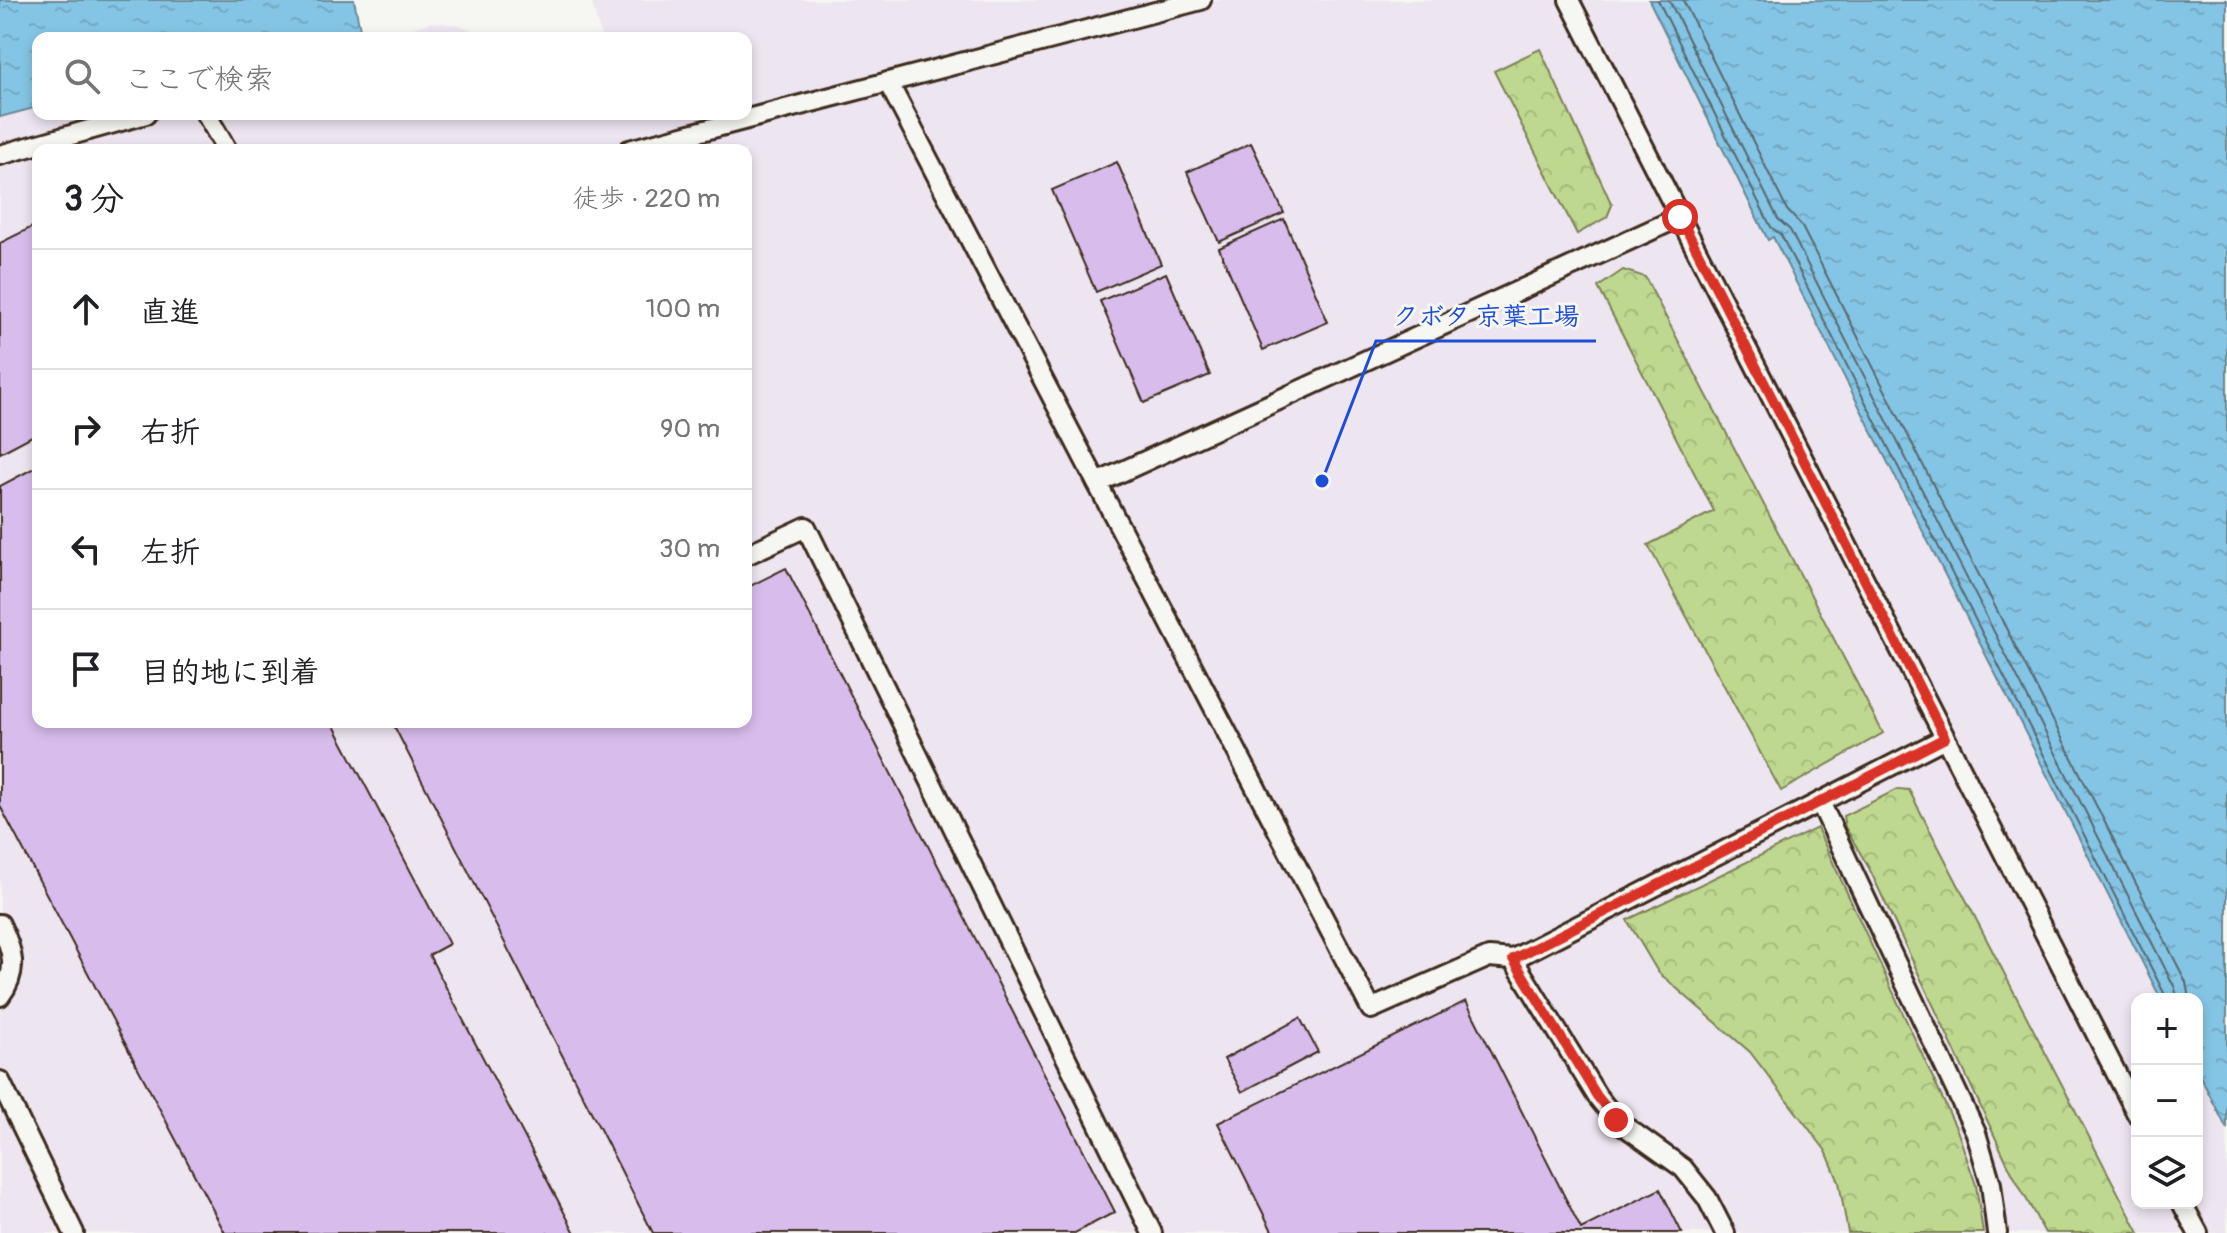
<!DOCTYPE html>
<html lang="ja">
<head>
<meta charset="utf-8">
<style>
	:root { --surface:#fff; --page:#f6f6f6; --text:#202124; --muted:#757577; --line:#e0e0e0 }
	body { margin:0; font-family:Pangolin,"Klee One",sans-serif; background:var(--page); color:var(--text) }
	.controls { position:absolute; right:24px; bottom:24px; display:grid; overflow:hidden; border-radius:16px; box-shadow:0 4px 12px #0003 }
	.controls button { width:72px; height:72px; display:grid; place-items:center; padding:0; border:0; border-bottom:2px solid var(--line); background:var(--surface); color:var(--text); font:40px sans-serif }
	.stop { position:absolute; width:24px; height:24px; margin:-18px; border:6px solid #d93025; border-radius:50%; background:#fff }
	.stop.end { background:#d93025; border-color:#fff; box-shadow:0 2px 8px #0008 }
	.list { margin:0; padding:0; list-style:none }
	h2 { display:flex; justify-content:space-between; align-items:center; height:104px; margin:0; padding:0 32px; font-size:34px }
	h2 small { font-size:26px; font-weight:400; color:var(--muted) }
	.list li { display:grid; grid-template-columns:52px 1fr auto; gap:24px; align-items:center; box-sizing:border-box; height:120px; padding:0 32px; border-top:2px solid var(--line) }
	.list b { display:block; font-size:30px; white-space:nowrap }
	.list em { font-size:26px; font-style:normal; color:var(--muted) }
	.icon { flex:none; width:44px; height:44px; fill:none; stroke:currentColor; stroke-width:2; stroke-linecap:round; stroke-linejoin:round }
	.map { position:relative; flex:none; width:2227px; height:1233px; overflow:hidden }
	.search { position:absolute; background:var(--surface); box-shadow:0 4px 12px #0003; left:32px; top:32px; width:720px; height:88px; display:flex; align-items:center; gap:20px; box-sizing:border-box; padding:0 28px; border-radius:16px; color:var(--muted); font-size:30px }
	.panel { position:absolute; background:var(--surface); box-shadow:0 4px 12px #0003; left:32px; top:144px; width:720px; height:584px; border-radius:16px }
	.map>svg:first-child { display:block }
</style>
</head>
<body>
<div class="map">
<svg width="2227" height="1233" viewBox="0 0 2227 1233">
	<defs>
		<pattern id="forest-crowns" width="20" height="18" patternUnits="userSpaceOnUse" patternTransform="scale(2)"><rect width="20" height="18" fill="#bed88f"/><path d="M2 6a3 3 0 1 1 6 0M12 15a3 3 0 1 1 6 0" fill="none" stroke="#a4ba7b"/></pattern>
		<pattern id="water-ripples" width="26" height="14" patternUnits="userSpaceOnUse" patternTransform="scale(2)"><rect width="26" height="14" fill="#84c5e5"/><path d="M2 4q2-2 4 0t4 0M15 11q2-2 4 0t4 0" fill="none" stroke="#73a9c4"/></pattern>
	</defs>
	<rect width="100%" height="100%" fill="#f6f6f2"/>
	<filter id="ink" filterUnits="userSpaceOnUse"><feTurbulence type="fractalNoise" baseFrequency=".0125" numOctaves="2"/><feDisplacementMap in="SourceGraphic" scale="16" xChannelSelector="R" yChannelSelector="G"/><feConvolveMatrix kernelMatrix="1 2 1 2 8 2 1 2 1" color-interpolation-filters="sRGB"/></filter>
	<g filter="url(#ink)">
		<g fill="#ede5f0" fill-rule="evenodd">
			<path d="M591 0H1649L1768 239 1773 236 2161 999H2137V1203H2197V1070L2227 1129V1233H0V117L38 107V114H746V38H589L601 36ZM38 150H746V722H38Z"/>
			<path d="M432 22 460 25 490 38H384Z"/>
		</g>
		<g fill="url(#forest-crowns)" stroke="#7c8156" stroke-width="2">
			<path d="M1540 49 1612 205 1607 217 1577 234 1494 71Z"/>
			<path d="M1623 270 1645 277 1883 733 1781 791 1648 545 1714 511 1598 287Z"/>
			<path d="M1898 789 1909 790 2139 1233H2045L2010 1169 1869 868 1845 827 1843 816Z"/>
			<path d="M1817 828 1957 1130 1976 1185 1983 1233H1848L1839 1182 1826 1151 1750 1052 1658 972 1627 920Z"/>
		</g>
		<g fill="url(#water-ripples)" stroke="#678795" stroke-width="2">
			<path d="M0 0H354L360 29 330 38H38V107L0 117Z"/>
			<path d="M1649 0H2227V1129L2197 1070V999H2161L1773 237 1768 240Z"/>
		</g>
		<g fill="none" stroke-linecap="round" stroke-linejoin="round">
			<g stroke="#58686e" stroke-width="2">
				<path d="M1658 0 1771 227 1781 235 2167 999"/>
				<path d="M1669 0 1778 219 1790 230 2175 988 2177 999"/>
				<path d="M1683 0 1787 210 1801 225 2186 982 2189 999"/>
			</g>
		</g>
		<g fill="#d8bdec" stroke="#3b2a1e" stroke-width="2">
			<path d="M1251 143 1284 213 1219 242 1187 172Z"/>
			<path d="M1117 162 1161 264 1096 292 1052 190Z"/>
			<path d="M1284 219 1328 322 1263 350 1219 248Z"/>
			<path d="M38 224V433L0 453V243Z"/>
			<path d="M1166 273 1210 375 1144 403 1100 301Z"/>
			<path d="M38 466V722H332L449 944 429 955 575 1233H225L0 806V486Z"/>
			<path d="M786 568 1115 1212 1075 1233H653L392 722H746V588Z"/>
			<path d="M1466 1001 1581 1229 1660 1189 1682 1233H1273L1218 1123Z"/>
			<path d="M1300 1018 1318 1052 1242 1092 1224 1059Z"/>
		</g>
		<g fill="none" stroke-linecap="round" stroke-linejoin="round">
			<defs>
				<g id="lane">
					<path d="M1569 0 2137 1114"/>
					<path d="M888 82 1371 1009 1489 957 1513 959 1597 1096 1616 1120 1683 1168 1707 1198 1725 1233"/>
					<path d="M206 114 227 150"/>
					<path d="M629 150 1201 0"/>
					<path d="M0 155 146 114"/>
					<path d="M1097 483 1680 217"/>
					<path d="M746 555 806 527 1152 1233"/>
					<path d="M1820 802 1976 1133 1991 1184 1997 1233"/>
					<path d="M0 924C13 950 19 971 0 996"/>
					<path d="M1513 959 1945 738"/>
					<path d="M0 1081 74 1233"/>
					<path d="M2182 1203 2198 1233"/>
				</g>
			</defs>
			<use href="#lane" stroke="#3b2a1e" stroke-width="24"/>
			<use href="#lane" stroke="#f6f6f2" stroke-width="18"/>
		</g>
	</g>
	<g fill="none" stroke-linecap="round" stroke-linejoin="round" filter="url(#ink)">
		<path stroke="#d93025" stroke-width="10" d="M1616 1120 1597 1096 1513 959 1945 738 1680 217"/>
	</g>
	<path fill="none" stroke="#1d4ed8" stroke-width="3" d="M1322 481L1376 341H1596"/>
	<circle fill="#1d4ed8" stroke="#f6f6f2" stroke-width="3" cx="1322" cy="481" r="8"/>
	<g font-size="26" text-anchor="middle" font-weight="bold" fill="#1d4ed8" stroke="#f6f6f2" stroke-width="6" stroke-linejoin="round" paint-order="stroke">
		<text x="1486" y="325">クボタ 京葉工場</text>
	</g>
</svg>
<div class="controls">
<button>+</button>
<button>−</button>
<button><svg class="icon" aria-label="layers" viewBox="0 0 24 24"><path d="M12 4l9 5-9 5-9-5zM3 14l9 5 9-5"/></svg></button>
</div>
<div class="stop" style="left:1680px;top:217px"></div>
<div class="stop end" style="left:1616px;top:1120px"></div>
<div class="search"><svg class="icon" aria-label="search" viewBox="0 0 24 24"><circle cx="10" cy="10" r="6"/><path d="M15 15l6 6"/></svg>ここで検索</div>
<section class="panel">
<h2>3 分<small>徒歩 · 220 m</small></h2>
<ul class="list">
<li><svg class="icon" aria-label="ahead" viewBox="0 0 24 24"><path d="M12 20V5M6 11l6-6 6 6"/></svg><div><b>直進</b></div><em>100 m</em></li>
<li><svg class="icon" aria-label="right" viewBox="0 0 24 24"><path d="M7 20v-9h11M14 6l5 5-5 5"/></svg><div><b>右折</b></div><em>90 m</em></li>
<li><svg class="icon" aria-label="left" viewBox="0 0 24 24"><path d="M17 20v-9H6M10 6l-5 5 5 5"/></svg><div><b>左折</b></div><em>30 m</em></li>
<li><svg class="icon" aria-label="arrive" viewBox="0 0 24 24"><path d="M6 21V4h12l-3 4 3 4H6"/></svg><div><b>目的地に到着</b></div></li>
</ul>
</section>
</div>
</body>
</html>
